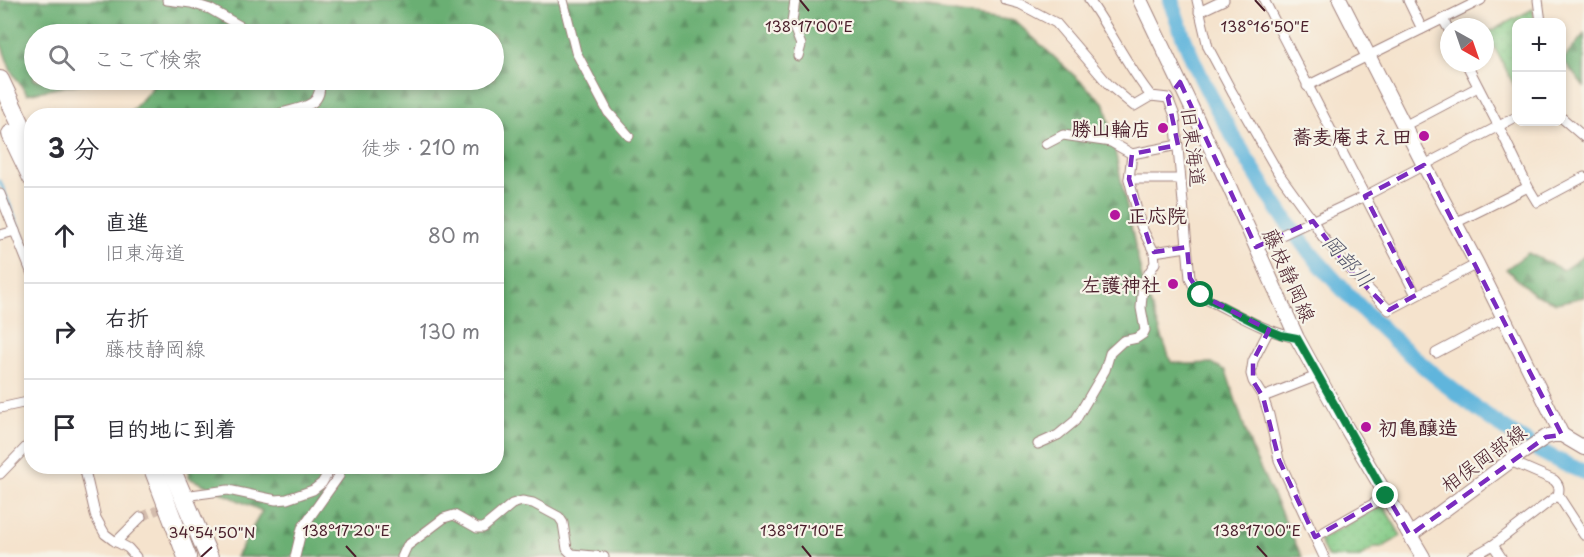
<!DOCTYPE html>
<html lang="ja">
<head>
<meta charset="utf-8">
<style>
	:root { --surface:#fff; --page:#f7f7f7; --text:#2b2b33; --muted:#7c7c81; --line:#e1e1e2 }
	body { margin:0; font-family:"Playpen Sans","Klee One",sans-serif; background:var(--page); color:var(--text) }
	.controls { position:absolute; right:18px; top:18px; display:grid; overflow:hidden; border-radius:12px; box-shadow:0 3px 9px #0003 }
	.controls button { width:54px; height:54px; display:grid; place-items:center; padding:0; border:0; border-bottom:2px solid var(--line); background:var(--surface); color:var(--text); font:30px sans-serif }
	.compass { position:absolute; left:1440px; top:18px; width:54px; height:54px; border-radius:50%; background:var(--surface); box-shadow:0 3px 9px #0003; rotate:140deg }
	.stop { position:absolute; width:18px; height:18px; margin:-14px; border:4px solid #0b8043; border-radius:50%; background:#fff }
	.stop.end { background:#0b8043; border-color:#fff; box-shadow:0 2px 6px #0008 }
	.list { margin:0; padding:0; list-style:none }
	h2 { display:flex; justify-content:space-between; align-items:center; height:78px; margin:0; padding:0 24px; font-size:26px }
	h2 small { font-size:20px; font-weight:400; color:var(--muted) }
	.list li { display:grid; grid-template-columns:39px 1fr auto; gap:18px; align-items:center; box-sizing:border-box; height:96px; padding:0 24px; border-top:2px solid var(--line) }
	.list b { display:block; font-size:22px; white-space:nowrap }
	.list p { margin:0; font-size:20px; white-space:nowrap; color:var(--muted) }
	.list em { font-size:20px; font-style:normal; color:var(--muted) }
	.icon { flex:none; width:33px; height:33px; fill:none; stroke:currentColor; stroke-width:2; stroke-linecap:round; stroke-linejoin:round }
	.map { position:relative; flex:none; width:1584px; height:557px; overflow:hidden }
	.search { position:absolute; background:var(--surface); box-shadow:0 3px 9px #0003; left:24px; top:24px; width:480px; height:66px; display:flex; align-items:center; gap:15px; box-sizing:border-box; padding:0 21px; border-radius:33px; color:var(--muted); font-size:22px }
	.panel { position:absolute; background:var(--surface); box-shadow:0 3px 9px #0003; left:24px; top:108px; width:480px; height:366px; border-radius:24px }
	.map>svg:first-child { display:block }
</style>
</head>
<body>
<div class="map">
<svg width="1584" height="557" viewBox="0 0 1584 557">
	<defs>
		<pattern id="forest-firs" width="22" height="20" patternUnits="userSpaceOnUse" patternTransform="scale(1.5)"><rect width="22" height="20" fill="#6aaf73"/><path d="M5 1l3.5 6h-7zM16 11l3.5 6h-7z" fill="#598e5f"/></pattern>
		<pattern id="park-dots" width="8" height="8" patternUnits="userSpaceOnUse" patternTransform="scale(1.5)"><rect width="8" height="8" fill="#83cb86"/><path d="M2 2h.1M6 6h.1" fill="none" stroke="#73ae74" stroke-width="1.8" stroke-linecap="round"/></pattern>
	</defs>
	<rect width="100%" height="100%" fill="#f7f3e8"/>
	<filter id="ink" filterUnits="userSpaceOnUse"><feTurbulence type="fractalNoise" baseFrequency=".0167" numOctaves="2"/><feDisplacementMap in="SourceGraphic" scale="12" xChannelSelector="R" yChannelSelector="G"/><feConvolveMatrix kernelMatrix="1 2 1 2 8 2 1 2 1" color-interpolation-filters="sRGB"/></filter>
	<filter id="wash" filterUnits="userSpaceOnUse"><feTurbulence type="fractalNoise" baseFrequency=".008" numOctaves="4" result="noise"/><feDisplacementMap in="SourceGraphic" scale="24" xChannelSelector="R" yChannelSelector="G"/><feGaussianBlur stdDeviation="1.35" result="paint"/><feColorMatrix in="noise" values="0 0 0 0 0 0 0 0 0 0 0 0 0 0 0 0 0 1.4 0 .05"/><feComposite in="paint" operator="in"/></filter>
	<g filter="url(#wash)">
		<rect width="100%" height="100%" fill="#f5e3cd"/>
		<g fill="url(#forest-firs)" stroke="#5a674f" stroke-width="1.5">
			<path d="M0 0H886L894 3 1015 21 1105 104 1143 283 1171 362 1188 364 1212 363 1226 371 1253 453 1302 557H236L262 511 189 478 187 467 496 466V116L128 115 154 86 136 80H494V34H34V80H98L27 94 11 71 0 41Z"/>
			<path d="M1584 34V87L1563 60Z"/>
			<path d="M1528 253 1563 270 1584 256V297L1556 303 1534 294 1506 269Z"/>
		</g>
		<g fill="url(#park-dots)" stroke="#667558" stroke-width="1.5">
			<path d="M1533 9 1534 22H1516V89L1487 33Z"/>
			<path d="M1383 505 1401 536 1383 547H1375L1360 557H1328L1319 540Z"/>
		</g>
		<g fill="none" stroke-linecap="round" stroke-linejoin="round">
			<path stroke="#60b5dc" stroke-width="3" d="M0 181 32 260"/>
			<path stroke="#60b5dc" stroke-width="16" d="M1171 0C1187 55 1212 102 1242 151 1264 187 1286 224 1313 256 1359 310 1412 359 1468 402 1504 429 1542 456 1584 472"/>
		</g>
	</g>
	<g filter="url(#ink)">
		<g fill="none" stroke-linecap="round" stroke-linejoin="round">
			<path stroke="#d3bcad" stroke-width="9" stroke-dasharray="9 4.5" stroke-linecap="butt" d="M141 517 169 505"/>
			<defs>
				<g id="street">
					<path d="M167 0 191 3 210 9 254 34"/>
					<path d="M563 0 576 52 608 112 629 136"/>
					<path d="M795 0 792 22 801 45 798 56"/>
					<path d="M1005 0 1020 4 1056 23 1109 85 1134 106 1151 96"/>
					<path d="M1089 0C1111 31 1127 66 1151 96L1168 98 1175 116 1190 278C1193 288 1200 294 1208 300 1237 314 1265 332 1297 338"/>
					<path d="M1197 0 1208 47 1232 92 1279 174 1313 221 1322 236 1350 270 1389 310 1477 264"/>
					<path d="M1264 0 1416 295"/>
					<path d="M1408 0 1422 29"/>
					<path d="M1538 0 1541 22"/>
					<path d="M1199 12 1224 0"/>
					<path d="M1443 19 1449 30"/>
					<path d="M1466 63 1499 127 1528 187 1537 202 1584 177"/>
					<path d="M1307 86 1481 0"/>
					<path d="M273 116C293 107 325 111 319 80"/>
					<path d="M1562 118 1584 137"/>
					<path d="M1404 126 1478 87"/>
					<path d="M1132 154 1178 145"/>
					<path d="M1129 179H1180"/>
					<path d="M0 194 32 274"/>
					<path d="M1455 223 1528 187"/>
					<path d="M0 235 15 231"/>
					<path d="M1256 247 1365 196 1516 117"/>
					<path d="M1154 252 1187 247"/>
					<path d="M1269 330 1253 361 1251 374 1253 381 1263 397 1269 415 1279 460 1324 557"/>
					<path d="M1436 353 1502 318"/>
					<path d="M1263 397 1317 376"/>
					<path d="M0 408 32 401"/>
					<path d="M1038 444 1058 435 1075 421 1105 370 1110 353 1123 341 1137 338 1143 334 1145 330 1141 308 1143 283 1155 263 1154 252 1141 226 1129 179 1132 154 1111 142 1063 135 1046 144"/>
					<path d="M84 466 96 518 105 534 113 540 128 548 136 557"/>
					<path d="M0 474 32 441"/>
					<path d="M191 495 228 490 276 500 287 499 313 490 322 483 332 466"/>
					<path d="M1558 495 1584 535"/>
					<path d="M1315 537 1387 496"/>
					<path d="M116 542 141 517"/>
					<path d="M1493 545 1501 557"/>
					<path d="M295 557 302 528 339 476 340 466"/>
					<path d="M402 557 407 546 444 518 454 515 477 528H483L512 504 522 501 533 503 559 517 563 523 567 549 572 554 604 557"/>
					<path d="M1472 557 1493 545 1558 495C1560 488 1559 485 1554 480L1510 461"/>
				</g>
				<g id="secondary">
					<path d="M1140 0 1229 186 1297 338 1346 427 1423 557"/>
					<path d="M1340 0 1424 165 1477 264 1562 435"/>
					<path d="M1410 535 1517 456 1546 437 1553 435H1562L1584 448"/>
				</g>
				<g id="highway">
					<path d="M0 80 32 148"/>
					<path d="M11 134 32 178"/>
					<path d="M152 466 187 557"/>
					<path d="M170 466 209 557"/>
				</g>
			</defs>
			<use href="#street" stroke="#a0817c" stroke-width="11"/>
			<use href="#secondary" stroke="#a0817c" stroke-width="16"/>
			<use href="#highway" stroke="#a0817c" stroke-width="20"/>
			<use href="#street" stroke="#fff" stroke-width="9"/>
			<use href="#secondary" stroke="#fff" stroke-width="14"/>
			<use href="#highway" stroke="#fff" stroke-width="18"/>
		</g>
	</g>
	<g fill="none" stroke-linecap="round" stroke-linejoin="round" filter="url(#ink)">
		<path stroke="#0b8043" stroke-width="8" d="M1201 295 1269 330 1281 335 1297 338 1386 496"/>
	</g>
	<path fill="none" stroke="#7b2cbf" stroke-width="4.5" stroke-dasharray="12 8" stroke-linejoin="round" d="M1180 82 1256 247 1313 221 1350 270 1389 310 1416 295 1365 196 1424 165 1562 435 1546 437 1410 535 1387 496 1315 537 1279 460 1263 397 1253 381V361L1269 330 1201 295 1190 278 1187 247 1154 252 1149 242 1129 179 1132 154 1178 145 1168 98Z"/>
	<path fill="none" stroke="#4a1f2b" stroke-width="2" d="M800 0 809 11M1255 0 1265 11M346 546 356 557M802 546 811 557M1257 546 1267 557M201 557 212 547"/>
	<g fill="#b5179e" stroke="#f7f3e8" stroke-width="2">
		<circle cx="1163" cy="128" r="6"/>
		<circle cx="1424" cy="136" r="6"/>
		<circle cx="1115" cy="215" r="6"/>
		<circle cx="1173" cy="284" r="6"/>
		<circle cx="1366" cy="427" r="6"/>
	</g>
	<g text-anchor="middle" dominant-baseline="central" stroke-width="4.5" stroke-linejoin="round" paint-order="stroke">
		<g font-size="20" font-weight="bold" fill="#4a1f2b" stroke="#f7f3e8" text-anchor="end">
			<text x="1151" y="128">勝山輪店</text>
			<text x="1412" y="136">蕎麦庵まえ田</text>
			<text x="1127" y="215" text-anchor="start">正応院</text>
			<text x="1161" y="284">左護神社</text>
			<text x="1378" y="427" text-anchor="start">初亀醸造</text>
		</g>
		<g font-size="20" fill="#4a1f2b" stroke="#f7f3e8">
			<text transform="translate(1194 147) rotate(83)">旧東海道</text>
			<text transform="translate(1290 275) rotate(66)">藤枝静岡線</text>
			<text transform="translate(1483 458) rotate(-36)">相俣岡部線</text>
		</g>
		<g font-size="21" font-style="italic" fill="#525469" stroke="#f7f3e8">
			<text transform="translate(1349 260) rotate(47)">岡部川</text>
		</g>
	</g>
	<g font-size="15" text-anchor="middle" fill="#4a1f2b" stroke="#f7f3e8" stroke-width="4.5" stroke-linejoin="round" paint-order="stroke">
		<text x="1265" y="32">138°16'50"E</text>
		<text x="809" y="32">138°17'00"E</text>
		<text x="346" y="536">138°17'20"E</text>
		<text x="802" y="536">138°17'10"E</text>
		<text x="1257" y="536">138°17'00"E</text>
		<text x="212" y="538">34°54'50"N</text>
	</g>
</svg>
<div class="controls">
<button>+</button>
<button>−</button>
</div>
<svg class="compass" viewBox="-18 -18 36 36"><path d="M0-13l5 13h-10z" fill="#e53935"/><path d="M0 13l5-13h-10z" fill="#7c7c81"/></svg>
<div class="stop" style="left:1201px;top:295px"></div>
<div class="stop end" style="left:1386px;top:496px"></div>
<div class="search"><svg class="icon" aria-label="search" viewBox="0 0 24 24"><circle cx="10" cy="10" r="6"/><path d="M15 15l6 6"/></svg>ここで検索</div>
<section class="panel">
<h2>3 分<small>徒歩 · 210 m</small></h2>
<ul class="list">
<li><svg class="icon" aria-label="ahead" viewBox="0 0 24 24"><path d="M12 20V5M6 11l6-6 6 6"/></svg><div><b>直進</b><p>旧東海道</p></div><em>80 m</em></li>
<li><svg class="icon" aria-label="right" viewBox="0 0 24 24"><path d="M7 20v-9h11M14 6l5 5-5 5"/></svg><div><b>右折</b><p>藤枝静岡線</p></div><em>130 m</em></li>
<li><svg class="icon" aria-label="arrive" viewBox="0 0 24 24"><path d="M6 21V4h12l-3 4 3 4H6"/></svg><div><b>目的地に到着</b></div></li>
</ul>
</section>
</div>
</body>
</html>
